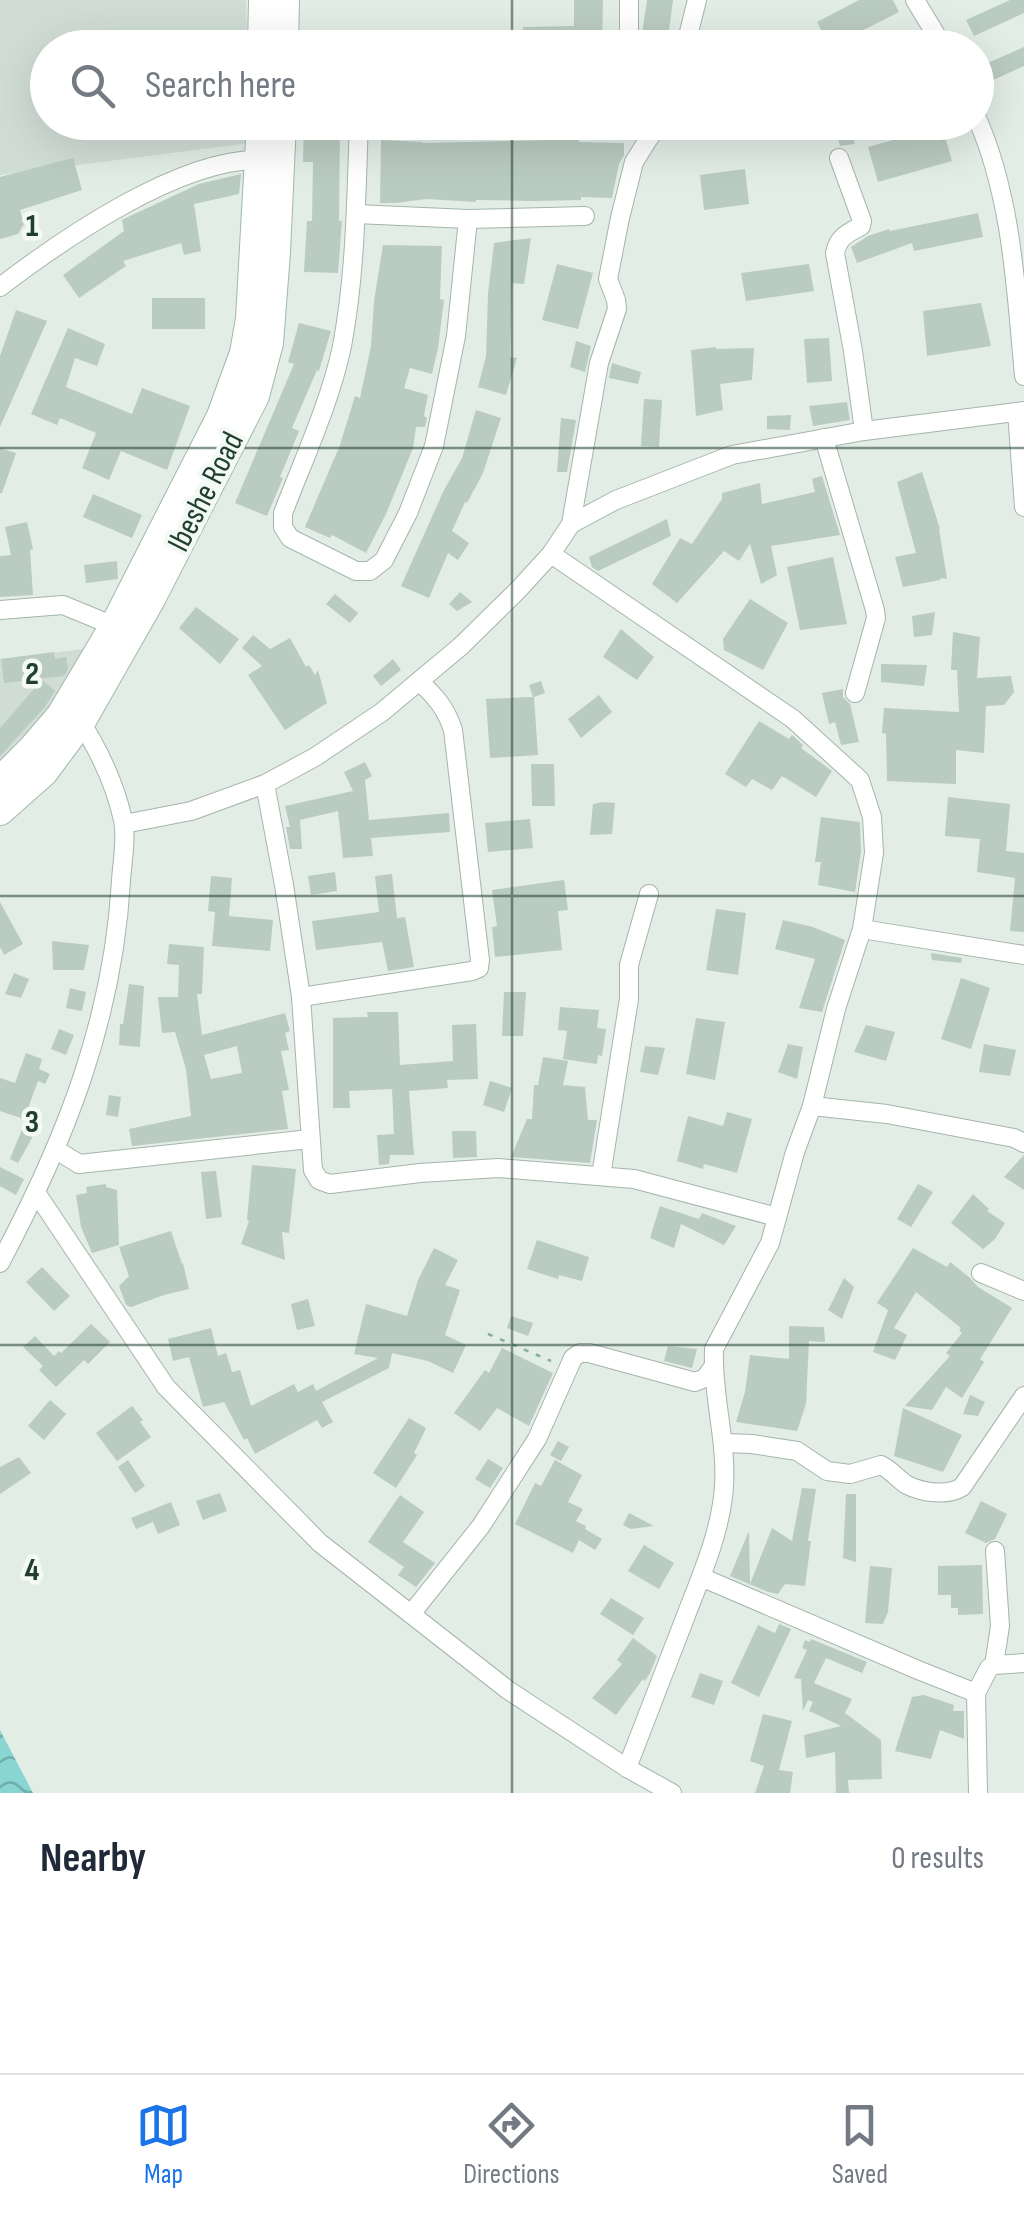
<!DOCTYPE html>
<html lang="en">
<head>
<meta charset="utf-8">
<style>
	:root { --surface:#fff; --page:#f6f6f7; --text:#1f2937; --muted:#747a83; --line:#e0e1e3; --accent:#1a73e8 }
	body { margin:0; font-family:"Sofia Sans Condensed",sans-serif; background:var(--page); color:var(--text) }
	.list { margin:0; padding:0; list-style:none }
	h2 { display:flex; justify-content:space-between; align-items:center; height:130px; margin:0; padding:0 40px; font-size:42px }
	h2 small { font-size:32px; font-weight:400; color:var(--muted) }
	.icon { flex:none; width:55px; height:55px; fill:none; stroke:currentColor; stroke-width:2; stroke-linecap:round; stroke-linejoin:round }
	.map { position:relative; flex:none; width:1024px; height:1793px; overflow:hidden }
	.search { position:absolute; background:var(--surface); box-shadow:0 10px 40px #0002; left:30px; right:30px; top:30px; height:110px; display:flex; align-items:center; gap:25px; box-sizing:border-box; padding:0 35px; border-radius:55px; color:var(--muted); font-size:38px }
	.sheet { height:280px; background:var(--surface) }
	nav { display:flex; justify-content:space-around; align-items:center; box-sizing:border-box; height:140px; border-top:2px solid var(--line); background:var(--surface); font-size:28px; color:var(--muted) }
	nav a { display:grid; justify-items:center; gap:5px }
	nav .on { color:var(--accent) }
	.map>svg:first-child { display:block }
</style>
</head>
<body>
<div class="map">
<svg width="1024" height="1793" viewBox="0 0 1024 1793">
	<defs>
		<pattern id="water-waves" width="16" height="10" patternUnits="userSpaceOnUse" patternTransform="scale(2.5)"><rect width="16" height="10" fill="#88d5d1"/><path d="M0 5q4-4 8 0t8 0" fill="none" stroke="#6faeaa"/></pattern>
	</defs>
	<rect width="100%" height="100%" fill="#e2ede6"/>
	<g fill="#d0ddd5">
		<path d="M0 0H246L247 47 48 48V122L250 123V143L0 175Z"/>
		<path d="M93 648 49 712 0 769V659Z"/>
	</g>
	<path fill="url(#water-waves)" d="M0 1730 33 1793H0Z"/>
	<g fill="#bacbc1" fill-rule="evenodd">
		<path d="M574 0H603L602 48H523V27L574 26Z"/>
		<path d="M647 0H673L668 38 642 34Z"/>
		<path d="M859 0H893L899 12 830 47 817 22Z"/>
		<path d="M1010 0H1024V13L974 36 966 20Z"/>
		<path d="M1024 47V66L982 85 976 68Z"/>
		<path d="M304 122H340L339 221H342L338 273 304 272 307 221H312L313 162H303Z"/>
		<path d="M834 122H850L855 144 840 146Z"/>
		<path d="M942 126 952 161 878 182 868 147Z"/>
		<path d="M554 132 579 133V142L624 143V155L619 164 612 198 581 197V200L533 201 476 200V202L426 199 396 203H380L381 140 422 142V143L554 140Z"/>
		<path d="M73 158 82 190 20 210 24 224 18 234 0 239V177Z"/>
		<path d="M745 169 749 204 704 210 700 175Z"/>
		<path d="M241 174 239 194 194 204 201 251 184 255 181 243 123 261 126 266 79 298 63 275 124 231 122 220 130 216 199 184Z"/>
		<path d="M978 213 983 237 914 251 912 243 857 263 851 247 868 236 889 229 890 231Z"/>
		<path d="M531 238 524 284 512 283 510 357 517 358 506 395 478 387 486 356 488 294 494 243Z"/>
		<path d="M383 245 442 246 440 299 444 300 438 348 432 374 410 368 404 388 428 395 424 416 427 418 425 427H416L413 448 386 514 366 553 332 535 330 538 305 527 340 445 355 396 360 398 371 346 374 301Z"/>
		<path d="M557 264 593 273 578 329 542 320Z"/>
		<path d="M809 264 814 291 746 301 741 273Z"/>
		<rect x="152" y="298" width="53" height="31"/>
		<path d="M981 303 991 346 927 356 923 311Z"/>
		<path d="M16 310 47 321 0 427V356Z"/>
		<path d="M299 323 331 331 319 371 317 370 292 428 299 431 280 477 283 478 267 516 235 503 294 364 288 362Z"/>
		<path d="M68 328 105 344 97 366 75 358 66 387 132 414 142 388 190 406 167 470 121 451 109 480 82 468 96 433 60 418 57 425 31 414Z"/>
		<path d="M829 338 832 381 807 383 804 339Z"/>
		<path d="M576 341 591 346 585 372 570 367Z"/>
		<path d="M716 347V349L754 348 752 380 720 384 723 410 696 416 691 350Z"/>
		<path d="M612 363 641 372 638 384 609 378Z"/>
		<path d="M644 399 662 400 659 447 641 446Z"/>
		<path d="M847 402 850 420 813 426 809 406Z"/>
		<path d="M476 410 501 418 483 473 467 503 465 502 452 531 469 543 458 560 448 553 429 598 401 586 444 490 462 458Z"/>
		<path d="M791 415 790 430 767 429V416Z"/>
		<path d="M561 418 576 420 567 472H557Z"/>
		<path d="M0 448 16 453 2 493H0Z"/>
		<path d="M922 472 940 529H939L947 579 941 578 940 580 903 587 895 557 916 553 897 482Z"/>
		<path d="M822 476 840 535 771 546 777 575 761 584 750 544 739 561 724 551 677 603 652 584 680 538 692 544 722 499V493L760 483 762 504 815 492 812 479Z"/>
		<path d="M93 494 142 515 132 538 83 517Z"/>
		<path d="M667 519 671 536 598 571 592 567 589 557Z"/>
		<path d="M27 522 33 549 30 550 33 595 0 597V556L11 555 5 527Z"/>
		<path d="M833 557 847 624 800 630 787 567Z"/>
		<path d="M117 561 118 579 86 583 84 565Z"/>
		<path d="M460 592 472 602 457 611 449 604Z"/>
		<path d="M335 594 358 613 350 623 326 604Z"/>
		<path d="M750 599 788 623 763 670 724 650 723 639Z"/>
		<path d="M196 607 239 639 220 664 179 628Z"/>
		<path d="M935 612 932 635 914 637 912 616Z"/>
		<path d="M621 629 654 657 637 680 603 657Z"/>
		<path d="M953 632 980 637 977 678 1011 676 1014 692 1004 705 986 706 984 753 956 750V784L887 781 886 734 882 733 884 708 959 712 957 670H951Z"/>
		<path d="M253 635 270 649 290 638 306 667 309 665 315 675 318 670 327 703 285 730 248 675 262 666 242 648Z"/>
		<path d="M54 652 55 659 66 657 68 669 64 676 4 683 1 659Z"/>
		<path d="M393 659 401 670 381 686 373 676Z"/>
		<path d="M881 664 927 665 924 686 881 682Z"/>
		<path d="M42 680 55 691 44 708 0 756V728Z"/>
		<path d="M541 681 545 693 534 697 538 755 490 758 486 699 533 697 529 685Z"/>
		<path d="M843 689V697L850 704 859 742 841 745 835 722 829 724 822 693Z"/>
		<path d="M599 695 612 712 581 738 568 719Z"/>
		<path d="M759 721 789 739 792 735 803 745 801 748 832 771 816 797 782 776 772 790 752 779 746 787 725 774Z"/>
		<path d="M365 762 372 776 365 780 369 820 449 813 450 832 371 838 373 856 343 858 338 811 300 820 302 849H290L286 827H290L285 806 353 791 344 772Z"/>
		<path d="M531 764H554L555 806H532Z"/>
		<path d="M948 797 1010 804 1006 851 1024 853V932L1010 931 1015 878 977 872 980 839 945 836Z"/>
		<path d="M602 802 615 803 612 834 590 835 593 804Z"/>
		<path d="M821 817 860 822 861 852 855 892 818 885 821 862H815Z"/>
		<path d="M530 819 533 848 488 852 485 823Z"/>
		<path d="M335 872 337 891 311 895 308 876Z"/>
		<path d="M392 874 397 918 405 917 414 967 388 971 382 942 316 950 312 921 379 912 375 876Z"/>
		<path d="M211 876 232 878 229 916 273 920 270 951 212 946 215 912 208 911Z"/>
		<path d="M564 880 568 910 558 911 562 950 495 957 492 927 497 926 492 890Z"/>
		<path d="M0 902 23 944 4 955 0 947Z"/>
		<path d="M716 909 746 913 738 975 706 970Z"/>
		<path d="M783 920 813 927 845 940 822 1012 799 1008 815 959 775 949Z"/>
		<path d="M52 941 89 945 84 970H53Z"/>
		<path d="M169 944 204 947 202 994H197L202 1035 285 1013 290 1031 285 1033 289 1050 281 1051 289 1090 282 1091 288 1129 132 1146 129 1129 191 1116 186 1069 175 1032 162 1033 158 997H178L179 965 167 964ZM237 1046 242 1073 211 1079 204 1055Z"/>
		<path d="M931 953 962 958 961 963 932 960Z"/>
		<path d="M14 973 29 979 21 998 5 994Z"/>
		<path d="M961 978 990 988 971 1049 941 1039Z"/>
		<path d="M129 984 144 986 140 1047 119 1045 120 1024H123Z"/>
		<path d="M70 988 86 992 82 1011 66 1008Z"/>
		<path d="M504 992H526L523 1036H502Z"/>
		<path d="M560 1007 599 1010 597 1028 606 1029 602 1056 598 1055 597 1064 563 1059 567 1031 558 1030Z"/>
		<path d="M367 1012H398L400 1065 453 1061 452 1025 476 1024 478 1079 447 1080 448 1088 409 1091 414 1155H390L389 1164 379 1165 377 1135 394 1134 392 1089 349 1091 350 1108H333V1018L368 1017Z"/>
		<path d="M696 1018 725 1022 715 1080 686 1074Z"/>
		<path d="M866 1025 895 1032 886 1061 854 1052Z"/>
		<path d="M59 1029 74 1035 66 1055 51 1049Z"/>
		<path d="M788 1044 803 1047 797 1079 778 1072Z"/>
		<path d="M984 1044 1016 1050 1010 1076 979 1072Z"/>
		<path d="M645 1046 665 1048 658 1075 640 1072Z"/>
		<path d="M26 1053 42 1059 39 1069 50 1074 45 1084 38 1081 24 1119 0 1111V1078L15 1083Z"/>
		<path d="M543 1057 568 1061 563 1085 585 1087 588 1120H597L590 1163 511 1157 527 1119H532L534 1085H538Z"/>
		<path d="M490 1081 512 1088 504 1112 483 1105Z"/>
		<path d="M109 1095 121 1097 118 1117 106 1115Z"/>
		<path d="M727 1112 752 1119 737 1173 704 1164 703 1169 677 1161 688 1116 723 1126Z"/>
		<path d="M27 1117 39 1122 32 1138 18 1163 10 1159Z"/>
		<path d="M452 1131H476L477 1157 453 1158Z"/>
		<path d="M1024 1155V1190L1004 1177Z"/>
		<path d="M252 1165 296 1169 289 1233 282 1232 285 1260 241 1244 249 1221 247 1220Z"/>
		<path d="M0 1167 24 1179 16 1195 0 1186Z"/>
		<path d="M216 1171 222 1217 206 1219 201 1172Z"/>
		<path d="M106 1184V1187L117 1190 119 1245 92 1253 81 1227 76 1195 87 1193 86 1187Z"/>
		<path d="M918 1184 933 1192 911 1227 897 1219Z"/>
		<path d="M973 1194 989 1209 987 1211 1005 1223 995 1239 983 1249 951 1223Z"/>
		<path d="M660 1206 699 1219 702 1213 736 1226 724 1245 681 1224 674 1248 650 1238Z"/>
		<path d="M171 1231 182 1264 183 1263 189 1289 164 1295 131 1307 126 1305 119 1286 129 1276 119 1247Z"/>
		<path d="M537 1240 589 1257 582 1281 559 1275 558 1279 527 1269Z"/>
		<path d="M434 1248 458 1260 445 1285 460 1290 445 1335 466 1345 453 1373 428 1361 392 1353 389 1368 322 1402 333 1422 322 1428 317 1420 255 1454 247 1438 244 1440 224 1402 203 1407 189 1357 173 1361 168 1339 211 1328 218 1356 226 1353 232 1372 240 1370 251 1406 294 1384 298 1392 313 1384 316 1391 378 1358 354 1354 366 1304 407 1316 418 1280Z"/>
		<path d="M913 1248 947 1267 950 1262 969 1277 978 1287 1012 1308 980 1359 984 1362 962 1398 946 1387 932 1410 905 1406 950 1356 946 1353 962 1333 959 1330 961 1328 916 1292 894 1328 907 1335 895 1360 873 1352 888 1310 877 1303Z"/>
		<path d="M42 1267 70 1296 54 1311 26 1282Z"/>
		<path d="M844 1278 854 1287 842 1319 828 1310Z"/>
		<path d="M308 1299 315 1326 297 1330 291 1304Z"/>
		<path d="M511 1316 533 1323 528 1336 507 1328Z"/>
		<path d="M91 1324 110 1342 88 1364 84 1360 56 1387 39 1370 43 1366 23 1347 35 1336 54 1356 59 1351 61 1353Z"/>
		<path d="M789 1326 824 1327 825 1342 809 1341 806 1404 797 1431 736 1422 745 1392 750 1355 789 1359Z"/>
		<path d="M668 1346 697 1349 692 1368 664 1361Z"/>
		<path d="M502 1348 553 1373 529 1426 497 1408 480 1431 454 1413 485 1370 489 1373Z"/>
		<path d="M970 1395 985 1402 978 1416 963 1414Z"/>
		<path d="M50 1400 66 1414 44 1440 28 1426Z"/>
		<path d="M132 1406 143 1420 140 1422 151 1437 117 1461 96 1433Z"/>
		<path d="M903 1408 962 1435 943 1472 894 1456Z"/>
		<path d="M409 1418 426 1428 414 1453 417 1455 396 1488 373 1473Z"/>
		<path d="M558 1441 569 1447 561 1461 550 1455Z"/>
		<path d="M19 1457 31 1473 0 1494V1467Z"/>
		<path d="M488 1459 503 1468 490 1488 475 1479Z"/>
		<path d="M128 1460 145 1486 135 1493 118 1467Z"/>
		<path d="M555 1460 582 1475 568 1502 583 1509 576 1521 586 1526 585 1529 602 1539 595 1550 579 1540 573 1553 515 1524 535 1483 541 1486Z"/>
		<path d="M802 1488 816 1489 808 1541H811L805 1586 785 1584 778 1594 768 1592 730 1576 749 1531 750 1584 772 1528 792 1541Z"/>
		<path d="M220 1493 227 1511 203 1520 196 1501Z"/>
		<path d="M846 1494H856V1562L843 1558Z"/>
		<path d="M400 1495 424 1512 403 1542 435 1563 416 1587 398 1575 404 1567 368 1542Z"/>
		<path d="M981 1501 1007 1514 995 1539 986 1543 965 1533Z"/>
		<path d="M171 1502 180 1525 158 1534 153 1522 136 1529 131 1518Z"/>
		<path d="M629 1513 654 1526 631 1529 623 1525Z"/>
		<path d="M644 1545 674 1563 659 1589 628 1571Z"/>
		<path d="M982 1565 983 1614 958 1615V1608H951V1595H938V1566Z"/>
		<path d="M870 1566 892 1568 888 1612 883 1624 865 1623Z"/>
		<path d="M611 1598 644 1618 633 1635 600 1614Z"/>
		<path d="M779 1624 791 1629 759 1697 731 1683 758 1625 775 1633Z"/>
		<path d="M633 1638 657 1656 650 1673 645 1681 643 1679 616 1715 592 1698 622 1664 617 1660Z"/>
		<path d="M811 1639 867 1662 862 1673 826 1658 814 1683 852 1699 845 1713 881 1740 882 1779 848 1780 849 1793H836L835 1752 806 1758 804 1735 841 1726 809 1711 813 1702 808 1700 803 1711 801 1679 794 1678 807 1650 802 1648 805 1640 810 1642Z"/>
		<path d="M700 1673 723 1681 714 1705 691 1697Z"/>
		<path d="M924 1695 954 1705 953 1711H964V1739L940 1730 931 1759 895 1751 912 1697Z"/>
		<path d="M763 1714 792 1721 779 1770 793 1772 790 1793H755L764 1766 750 1761Z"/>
	</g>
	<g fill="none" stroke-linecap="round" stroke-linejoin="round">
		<defs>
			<g id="minor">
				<path d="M915 0 944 48"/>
				<path d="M629 48V0"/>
				<path d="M685 48 697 0"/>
				<path d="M976 116C1012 196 1016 289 1024 376"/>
				<path d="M359 122C356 197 356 272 342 346 331 400 303 461 283 513V527L290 538 356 571H370L384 560 408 513 434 446 456 336 468 219"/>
				<path d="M839 158 862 221 861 226C848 233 838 237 835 253L853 351 864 431"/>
				<path d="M356 214 468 219 585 216"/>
				<path d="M0 287C63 239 180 158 260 160"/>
				<path d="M1017 412 1024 507"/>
				<path d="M824 438 875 610 876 618 855 693"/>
				<path d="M571 524 616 500 732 455 864 431 1024 411"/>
				<path d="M551 554 793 719 860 780 872 817 874 853 862 929 836 1009 812 1106 795 1152 770 1243 714 1349C712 1395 727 1440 724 1486 721 1532 701 1576 685 1618 666 1668 646 1718 627 1768"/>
				<path d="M0 610 63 605 114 626"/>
				<path d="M265 784 284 885 301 997 313 1170 319 1180 330 1184 420 1173 498 1168 634 1179 777 1217"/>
				<path d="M124 824 191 811 265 784 315 757 382 712 461 646 518 590 551 554 571 524 599 363 617 309 616 300 608 279 620 218 634 162 649 138 661 122"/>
				<path d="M862 929 1024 955"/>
				<path d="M301 997 472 971 479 968 480 960 453 730C446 708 435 696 419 681"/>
				<path d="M812 1106 887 1114 1014 1138 1024 1143"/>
				<path d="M55 1149 79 1164 310 1139"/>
				<path d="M601 1176 629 999V965L649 894"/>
				<path d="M37 1194 166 1387 320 1543 508 1690 627 1768 672 1793"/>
				<path d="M0 1263C65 1141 113 1021 121 881 122 862 127 839 123 820 115 784 98 748 77 716"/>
				<path d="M981 1273 1024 1291"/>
				<path d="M724 1443 752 1444 797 1451 827 1471 850 1474 881 1465C891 1470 898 1479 907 1485 923 1493 948 1496 962 1487L1024 1396"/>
				<path d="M701 1577 918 1670 976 1693"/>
				<path d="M411 1614 481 1526 537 1439 573 1358 580 1353H589L695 1382 705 1378 713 1367"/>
				<path d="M994 1665 1000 1626 995 1551"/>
				<path d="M978 1793 976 1693 989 1668 994 1665 1024 1663"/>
			</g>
			<g id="secondary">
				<path d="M262 48 263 0"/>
				<path d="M284 48 285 0"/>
				<path d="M0 781 31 750 61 715 114 626 221 416 244 353 250 319 261 122"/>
				<path d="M0 811 44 772 81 722 151 599 255 396 269 343 276 252 282 122"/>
			</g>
		</defs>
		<use href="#minor" stroke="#a4b5ac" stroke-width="20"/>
		<use href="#secondary" stroke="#a0b9ac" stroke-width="30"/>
		<path stroke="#81b299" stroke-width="2.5" stroke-dasharray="5 8" stroke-linecap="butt" d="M488 1334 551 1361"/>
		<use href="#minor" stroke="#fff" stroke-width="18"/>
		<use href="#secondary" stroke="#fff" stroke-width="28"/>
	</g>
	<path fill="none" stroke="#213f31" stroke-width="2.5" stroke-opacity="0.55" d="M512 0V48M512 122V1793M0 448H1024M0 896H1024M0 1345H1024"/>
	<g text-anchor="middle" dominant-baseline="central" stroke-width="9" stroke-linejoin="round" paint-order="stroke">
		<g font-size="32" fill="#213f31" stroke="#f3f9f5">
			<text transform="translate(206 492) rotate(-63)">Ibeshe Road</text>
		</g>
	</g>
	<g font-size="32" text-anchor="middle" font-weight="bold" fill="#213f31" stroke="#f3f9f5" stroke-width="9" stroke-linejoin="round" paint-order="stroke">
		<text x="32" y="236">1</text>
		<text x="32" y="684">2</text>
		<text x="32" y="1132">3</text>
		<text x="32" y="1580">4</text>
	</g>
</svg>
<div class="search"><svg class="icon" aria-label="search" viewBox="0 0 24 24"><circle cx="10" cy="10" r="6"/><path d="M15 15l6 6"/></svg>Search here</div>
</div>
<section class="sheet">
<h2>Nearby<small>0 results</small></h2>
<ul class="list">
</ul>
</section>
<nav>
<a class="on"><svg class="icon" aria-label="map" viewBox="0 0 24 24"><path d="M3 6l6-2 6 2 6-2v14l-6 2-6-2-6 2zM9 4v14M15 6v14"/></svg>Map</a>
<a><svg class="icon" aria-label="directions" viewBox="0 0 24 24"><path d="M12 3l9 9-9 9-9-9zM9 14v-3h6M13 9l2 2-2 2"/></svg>Directions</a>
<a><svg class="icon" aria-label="saved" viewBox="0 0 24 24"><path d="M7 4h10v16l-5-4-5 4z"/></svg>Saved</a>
</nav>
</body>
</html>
